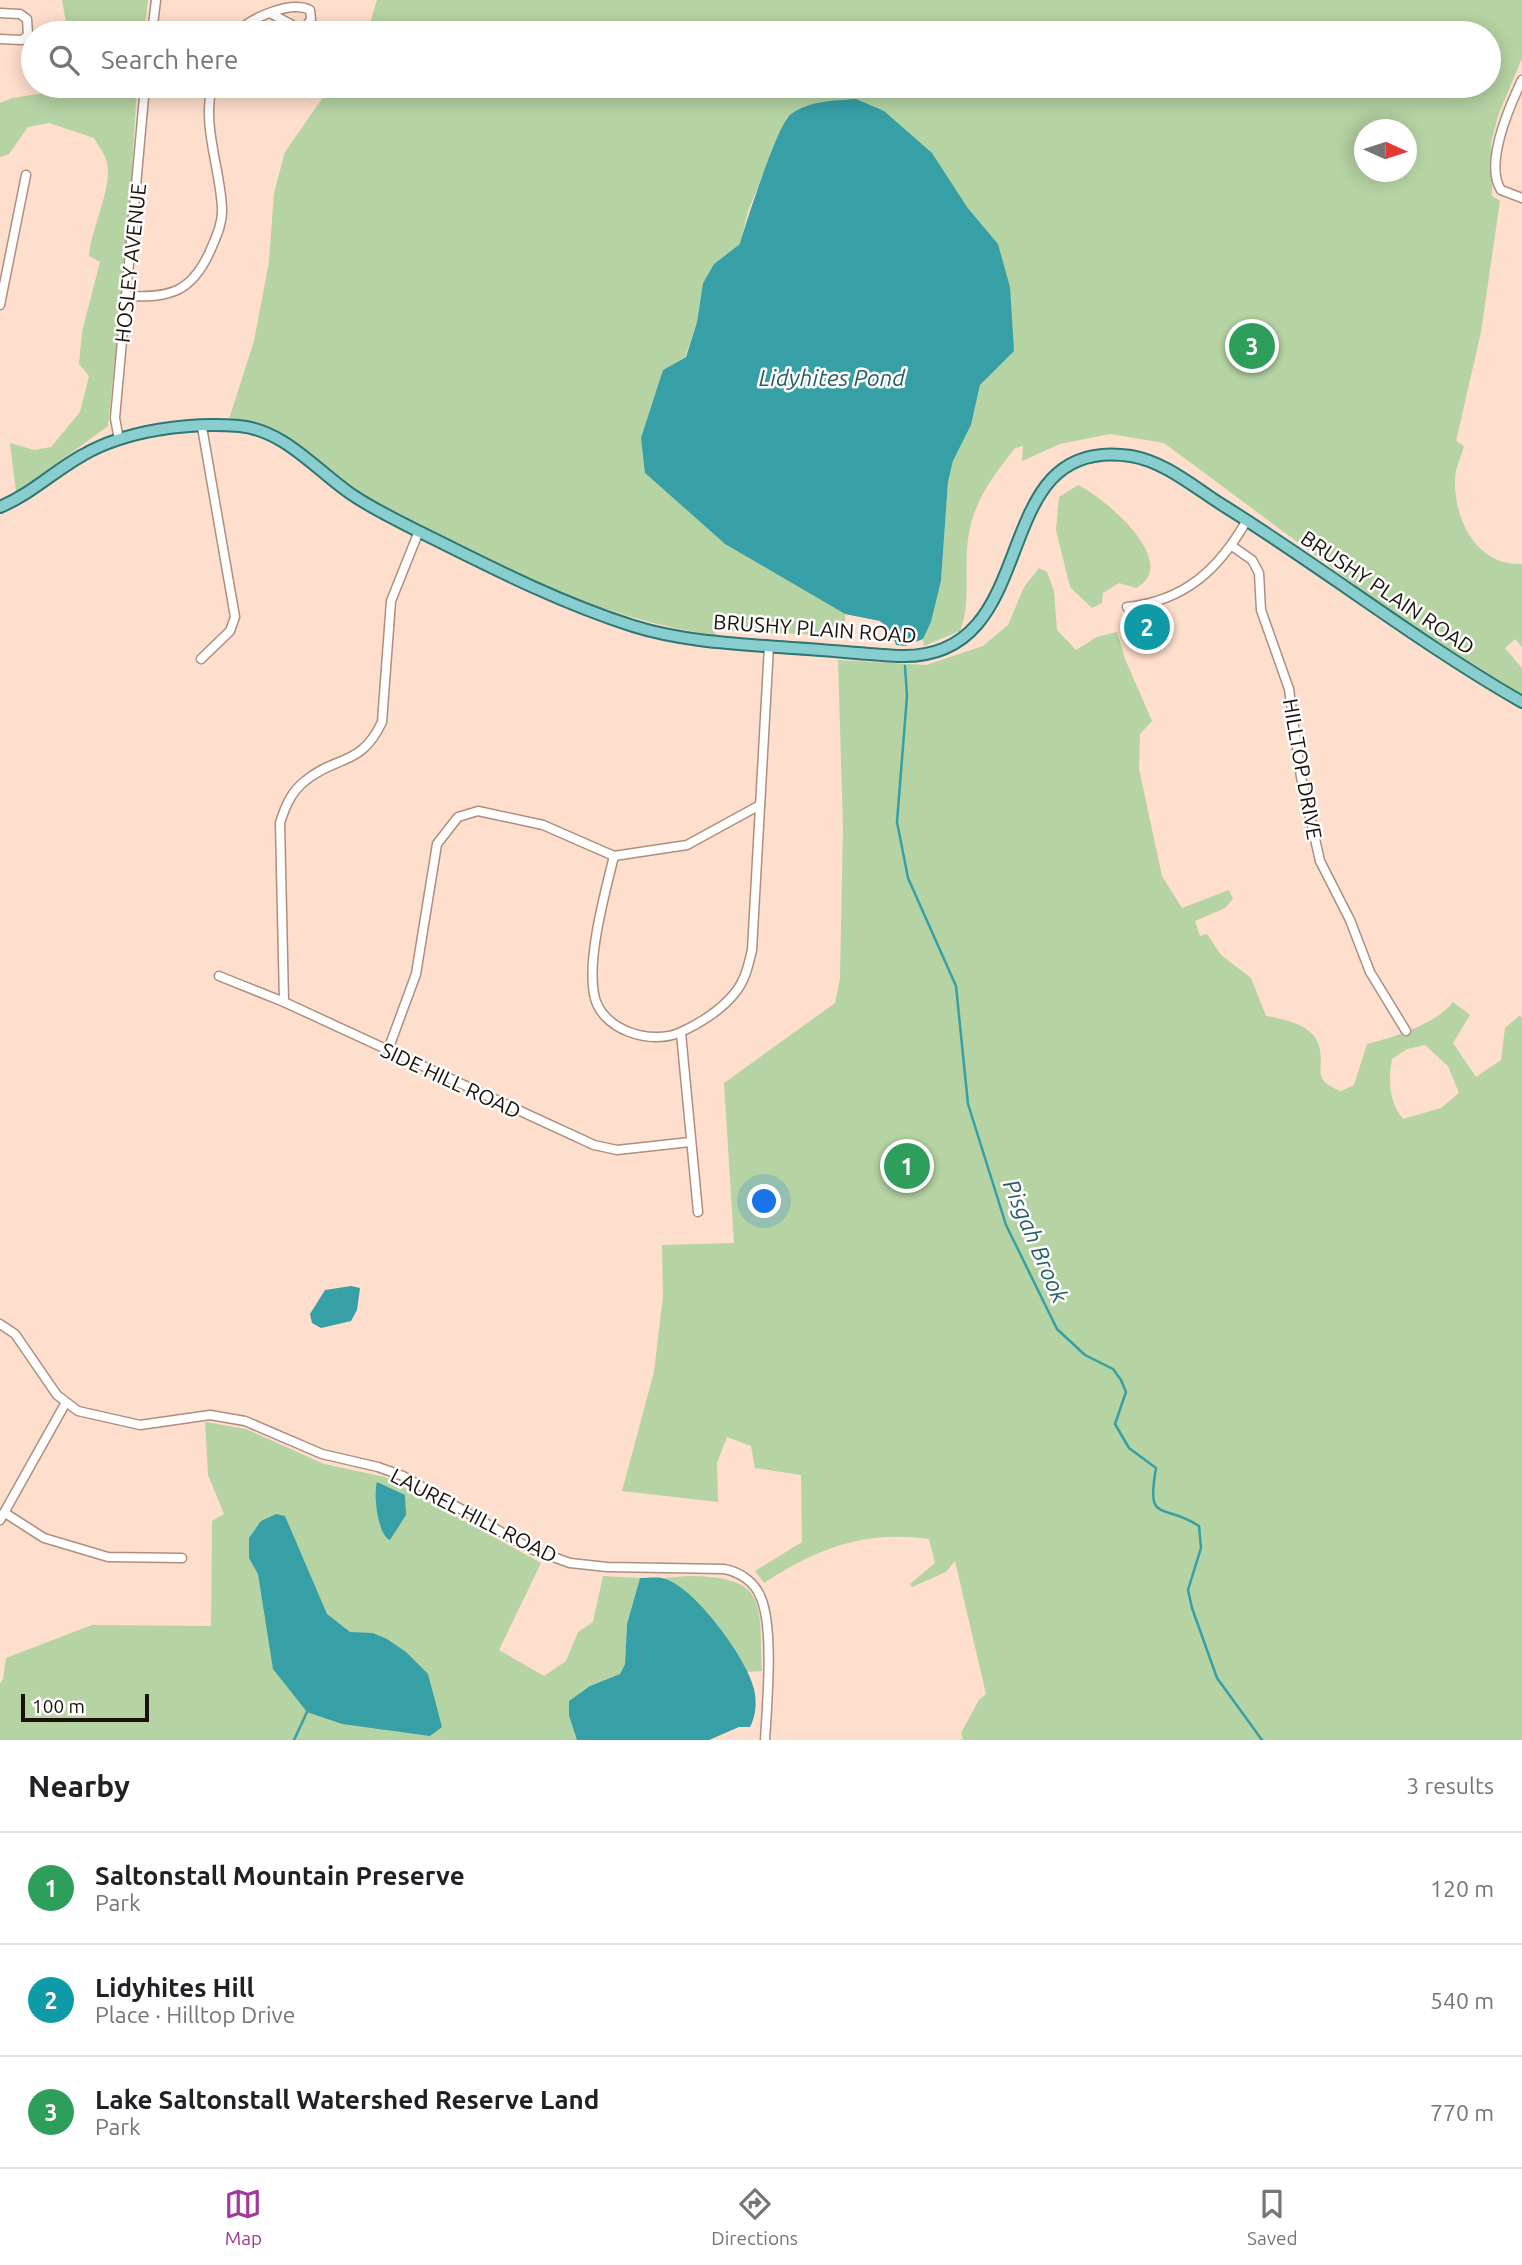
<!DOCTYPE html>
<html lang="en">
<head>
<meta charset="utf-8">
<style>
	:root { --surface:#fff; --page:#f2f2f2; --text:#202124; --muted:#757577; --line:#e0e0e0; --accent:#a33899 }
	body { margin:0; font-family:Ubuntu,sans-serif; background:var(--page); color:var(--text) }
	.compass { position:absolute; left:1354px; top:119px; width:63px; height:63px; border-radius:50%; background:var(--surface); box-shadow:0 4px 18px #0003; rotate:93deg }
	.scale { position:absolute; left:21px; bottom:18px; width:128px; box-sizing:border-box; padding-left:7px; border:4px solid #1b110a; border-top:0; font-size:19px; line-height:24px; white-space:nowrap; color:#1b110a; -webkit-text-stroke:5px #fff; paint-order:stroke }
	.you { position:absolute; left:765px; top:1202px; width:24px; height:24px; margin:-18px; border:5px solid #fff; border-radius:50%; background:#1a73e8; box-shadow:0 0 0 10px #1a73e833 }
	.badge { display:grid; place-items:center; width:46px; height:46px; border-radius:50%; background:var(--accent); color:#fff; font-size:23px; font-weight:700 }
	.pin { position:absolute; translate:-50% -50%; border:4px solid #fff; box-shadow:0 2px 7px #0006 }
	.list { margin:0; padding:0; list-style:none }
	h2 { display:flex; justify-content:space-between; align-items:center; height:91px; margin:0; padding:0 28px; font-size:30px }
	h2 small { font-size:23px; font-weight:400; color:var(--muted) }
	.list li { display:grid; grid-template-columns:46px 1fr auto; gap:21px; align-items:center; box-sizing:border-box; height:112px; padding:0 28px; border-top:2px solid var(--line) }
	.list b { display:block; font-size:26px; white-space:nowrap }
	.list p { margin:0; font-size:23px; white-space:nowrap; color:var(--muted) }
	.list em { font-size:23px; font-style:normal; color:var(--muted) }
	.icon { flex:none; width:38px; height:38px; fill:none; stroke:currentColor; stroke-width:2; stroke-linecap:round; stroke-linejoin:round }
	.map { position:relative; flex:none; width:1522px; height:1740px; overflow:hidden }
	.search { position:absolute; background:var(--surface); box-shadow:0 4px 18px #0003; left:21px; right:21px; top:21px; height:77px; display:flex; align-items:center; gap:18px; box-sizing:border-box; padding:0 24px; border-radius:38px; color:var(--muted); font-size:26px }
	.sheet { height:427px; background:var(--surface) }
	nav { display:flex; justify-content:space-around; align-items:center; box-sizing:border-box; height:98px; border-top:2px solid var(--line); background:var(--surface); font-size:19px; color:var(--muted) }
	nav a { display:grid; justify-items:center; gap:4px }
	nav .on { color:var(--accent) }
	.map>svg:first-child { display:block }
</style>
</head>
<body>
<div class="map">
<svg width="1522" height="1740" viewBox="0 0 1522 1740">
	<rect width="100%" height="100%" fill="#fedecc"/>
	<g fill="#b5d3a3" fill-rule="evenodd">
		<path d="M62 0H148L144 33H68Z"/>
		<path d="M377 0H1522V58L1498 116 1491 143 1492 196 1500 201 1481 332 1456 441 1464 446C1461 457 1454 471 1455 483 1455 522 1478 566 1522 564V647L1515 639 1505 648 1522 668V695L1428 639 1164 443 1110 434 1060 444 1022 461 1023 446 1015 448C989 482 970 505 967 550 965 578 970 606 960 631L924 646 923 639 931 622 941 581 948 482 953 461 971 425 980 385 1014 350 998 244 967 207 787 116 748 211 740 245 714 264 703 283 697 322 685 357 663 370 645 473 725 544 845 614 846 633 822 635 712 630 718 636C597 618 484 563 378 504 328 476 290 420 229 419L254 341 269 262 274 193 285 152 331 86H1489V33H367ZM1364 130H1406V172H1364Z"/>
		<path d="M65 86H137L129 221 108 426 16 493 10 443 34 450 51 447 80 412 89 376 79 364 82 332 100 262 89 256C91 229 113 186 107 163 106 155 98 145 94 138L49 123 28 127 9 154 0 157V103L12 98 64 90Z"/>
		<path d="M1078 485C1105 498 1182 563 1136 588L1119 583 1103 593 1102 603 1092 608 1070 587 1056 530 1059 497Z"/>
		<path d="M1039 568 1047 572 1054 591 1057 630 1076 650 1097 637 1117 632 1125 659 1152 721 1140 734 1139 769 1162 876 1182 908 1229 890 1233 899 1225 908 1195 921 1200 936 1207 934 1221 955 1251 978 1266 1016C1283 1019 1311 1024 1318 1043 1327 1067 1308 1079 1341 1091L1354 1085 1367 1044C1392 1038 1438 1023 1453 1002L1470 1015 1453 1043 1476 1077 1501 1060 1505 1028 1520 1015 1522 1019V1740H963L961 1733 979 1700 986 1694 955 1561 946 1572 912 1587 910 1584 935 1563 929 1539C865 1530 817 1548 764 1583L755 1571 802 1542 801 1475 755 1468 751 1446 727 1437 717 1463 718 1502 622 1491 654 1372 663 1296 662 1245 734 1243 724 1083 835 1003 840 978 843 827 838 660 926 665 983 646 1008 625 1024 587ZM1425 1045 1448 1066 1459 1093 1441 1108 1403 1119C1389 1102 1388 1080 1392 1059L1407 1049Z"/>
		<path d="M205 1422 246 1429 324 1464 385 1477 541 1563 499 1650 544 1676 566 1661 578 1632 593 1622 603 1576 640 1578 627 1624 625 1664 620 1674 590 1686 569 1716 577 1740H0V1683L3 1679 6 1658 92 1625 211 1626 212 1521 224 1514 208 1475Z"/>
		<path d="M689 1576C769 1577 759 1603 762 1671L745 1672C724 1626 705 1607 664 1578Z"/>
	</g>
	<g fill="#36a0a6">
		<path d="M856 99 884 111 932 153 967 207 998 244 1010 287 1014 351 980 385 971 425 953 461 948 482 941 581 931 622 923 639 905 646 896 645 892 633 880 621 845 614 725 544 645 473 641 438 663 370 686 357 697 322 703 283 714 264 740 244C745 225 778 124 790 115 810 100 833 101 856 99Z"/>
		<path d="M351 1286 360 1288 357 1310 351 1321 321 1328 312 1323 310 1314 325 1290Z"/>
		<path d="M377 1482 405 1495 406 1515 390 1540C378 1536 373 1495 377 1482Z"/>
		<path d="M276 1514 285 1516 327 1614 350 1632 373 1633 387 1639 406 1652 428 1674 442 1727 430 1736 342 1724 307 1712 273 1669 258 1574 249 1558V1538L261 1521Z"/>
		<path d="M640 1578C647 1578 656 1577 662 1578 693 1584 748 1660 754 1689 757 1701 756 1716 750 1727H739L709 1740H577L569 1716V1701L590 1686 620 1674 625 1664 627 1624Z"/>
	</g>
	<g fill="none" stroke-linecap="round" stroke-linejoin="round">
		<g stroke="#36a0a6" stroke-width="2.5">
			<path d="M905 666 907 696 897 822 908 878 956 986 968 1104 1006 1225 1057 1329 1085 1355 1113 1369 1121 1380 1126 1392 1115 1424 1129 1448 1156 1468C1146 1525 1162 1502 1199 1526L1201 1548 1188 1590 1192 1608 1217 1678 1262 1740"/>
			<path d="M294 1740 307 1712"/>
		</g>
		<defs>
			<g id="minor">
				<path d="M0 13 20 14 27 19 28 35 22 40 0 39"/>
				<path d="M152 33 156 0"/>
				<path d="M237 33C250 18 291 0 310 10L311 19 306 27H296L270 13"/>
				<path d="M1522 80C1510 105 1484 164 1501 190L1522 198"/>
				<path d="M125 296C170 298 192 293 211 249 216 237 223 223 222 208 220 167 202 127 212 86"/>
				<path d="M0 305 26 175"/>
				<path d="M119 440 115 418 145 86"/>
				<path d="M1232 546 1252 560 1259 573 1261 610 1289 689 1301 777 1320 861 1350 920 1370 972 1406 1031"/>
				<path d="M1127 607C1185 601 1219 569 1247 520"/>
				<path d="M201 659 230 631 235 617 202 427"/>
				<path d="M614 856C605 893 587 957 594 994 600 1030 651 1046 681 1032 699 1024 721 1010 734 994 745 981 748 967 752 950L769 646"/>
				<path d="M219 976 284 1002 594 1145 617 1150 690 1142"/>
				<path d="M284 1002 280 823C285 807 291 792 305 781 336 755 361 767 382 722L391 601 419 531"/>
				<path d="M681 1033 698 1212"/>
				<path d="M388 1050 416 974 437 844 458 817 478 811 543 825 614 856 687 845 760 805"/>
				<path d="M0 1324 15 1334 57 1395 78 1411 140 1425 210 1415 245 1421 322 1454 378 1467 403 1476 531 1549 570 1563 607 1567 724 1569C740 1572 755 1582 761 1598 774 1629 767 1705 765 1740"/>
				<path d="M5 1513 44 1538 108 1557 182 1558"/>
				<path d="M0 1520 65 1404"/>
			</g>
			<path id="major" d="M0 507C31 494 54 471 83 455 126 430 190 422 239 426 284 430 316 470 351 494 373 509 398 521 422 533 490 567 560 603 633 626 684 642 739 644 792 648 827 650 863 654 898 656 1050 662 980 433 1131 456 1166 462 1195 488 1224 506 1325 569 1419 643 1522 702"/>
		</defs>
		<use href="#minor" stroke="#ad8f7e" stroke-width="11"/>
		<use href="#major" stroke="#2e7775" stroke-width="14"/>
		<use href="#minor" stroke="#fff" stroke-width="8"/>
		<use href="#major" stroke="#88cece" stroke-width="10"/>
	</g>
	<g text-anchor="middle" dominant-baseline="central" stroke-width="5" stroke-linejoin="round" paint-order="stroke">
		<g font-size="21" fill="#1b110a" stroke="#fff">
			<text transform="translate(130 263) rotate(-84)">HOSLEY AVENUE</text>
			<text transform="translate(1388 592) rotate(34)">BRUSHY PLAIN ROAD</text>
			<text transform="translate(815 628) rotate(4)">BRUSHY PLAIN ROAD</text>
			<text transform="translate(1303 769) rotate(80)">HILLTOP DRIVE</text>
			<text transform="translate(451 1080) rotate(25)">SIDE HILL ROAD</text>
			<text transform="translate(474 1515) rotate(27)">LAUREL HILL ROAD</text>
		</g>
		<g font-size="23" font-style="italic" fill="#265f62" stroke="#fff">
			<text x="832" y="377">Lidyhites Pond</text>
			<text transform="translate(1036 1241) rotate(67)">Pisgah Brook</text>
		</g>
	</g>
</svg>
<svg class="compass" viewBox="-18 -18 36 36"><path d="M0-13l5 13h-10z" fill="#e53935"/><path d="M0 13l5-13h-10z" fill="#757577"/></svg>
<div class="scale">100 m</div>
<div class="you"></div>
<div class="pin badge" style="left:907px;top:1166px;background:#2e9e5b">1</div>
<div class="pin badge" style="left:1147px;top:627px;background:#0f9aa8">2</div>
<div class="pin badge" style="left:1252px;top:346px;background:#2e9e5b">3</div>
<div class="search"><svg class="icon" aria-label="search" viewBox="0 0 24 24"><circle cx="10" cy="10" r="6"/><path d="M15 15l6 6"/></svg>Search here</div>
</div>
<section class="sheet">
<h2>Nearby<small>3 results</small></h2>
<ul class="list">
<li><span class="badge" style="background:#2e9e5b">1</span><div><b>Saltonstall Mountain Preserve</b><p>Park</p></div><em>120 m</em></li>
<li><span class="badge" style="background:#0f9aa8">2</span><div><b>Lidyhites Hill</b><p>Place · Hilltop Drive</p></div><em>540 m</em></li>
<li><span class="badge" style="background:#2e9e5b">3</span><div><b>Lake Saltonstall Watershed Reserve Land</b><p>Park</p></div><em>770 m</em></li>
</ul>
</section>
<nav>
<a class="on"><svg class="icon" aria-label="map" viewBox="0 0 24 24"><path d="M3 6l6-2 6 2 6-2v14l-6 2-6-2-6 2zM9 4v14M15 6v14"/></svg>Map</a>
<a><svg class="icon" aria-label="directions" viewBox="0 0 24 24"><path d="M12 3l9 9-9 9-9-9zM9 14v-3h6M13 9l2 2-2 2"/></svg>Directions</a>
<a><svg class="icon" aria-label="saved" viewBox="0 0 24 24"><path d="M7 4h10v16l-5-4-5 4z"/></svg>Saved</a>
</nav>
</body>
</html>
